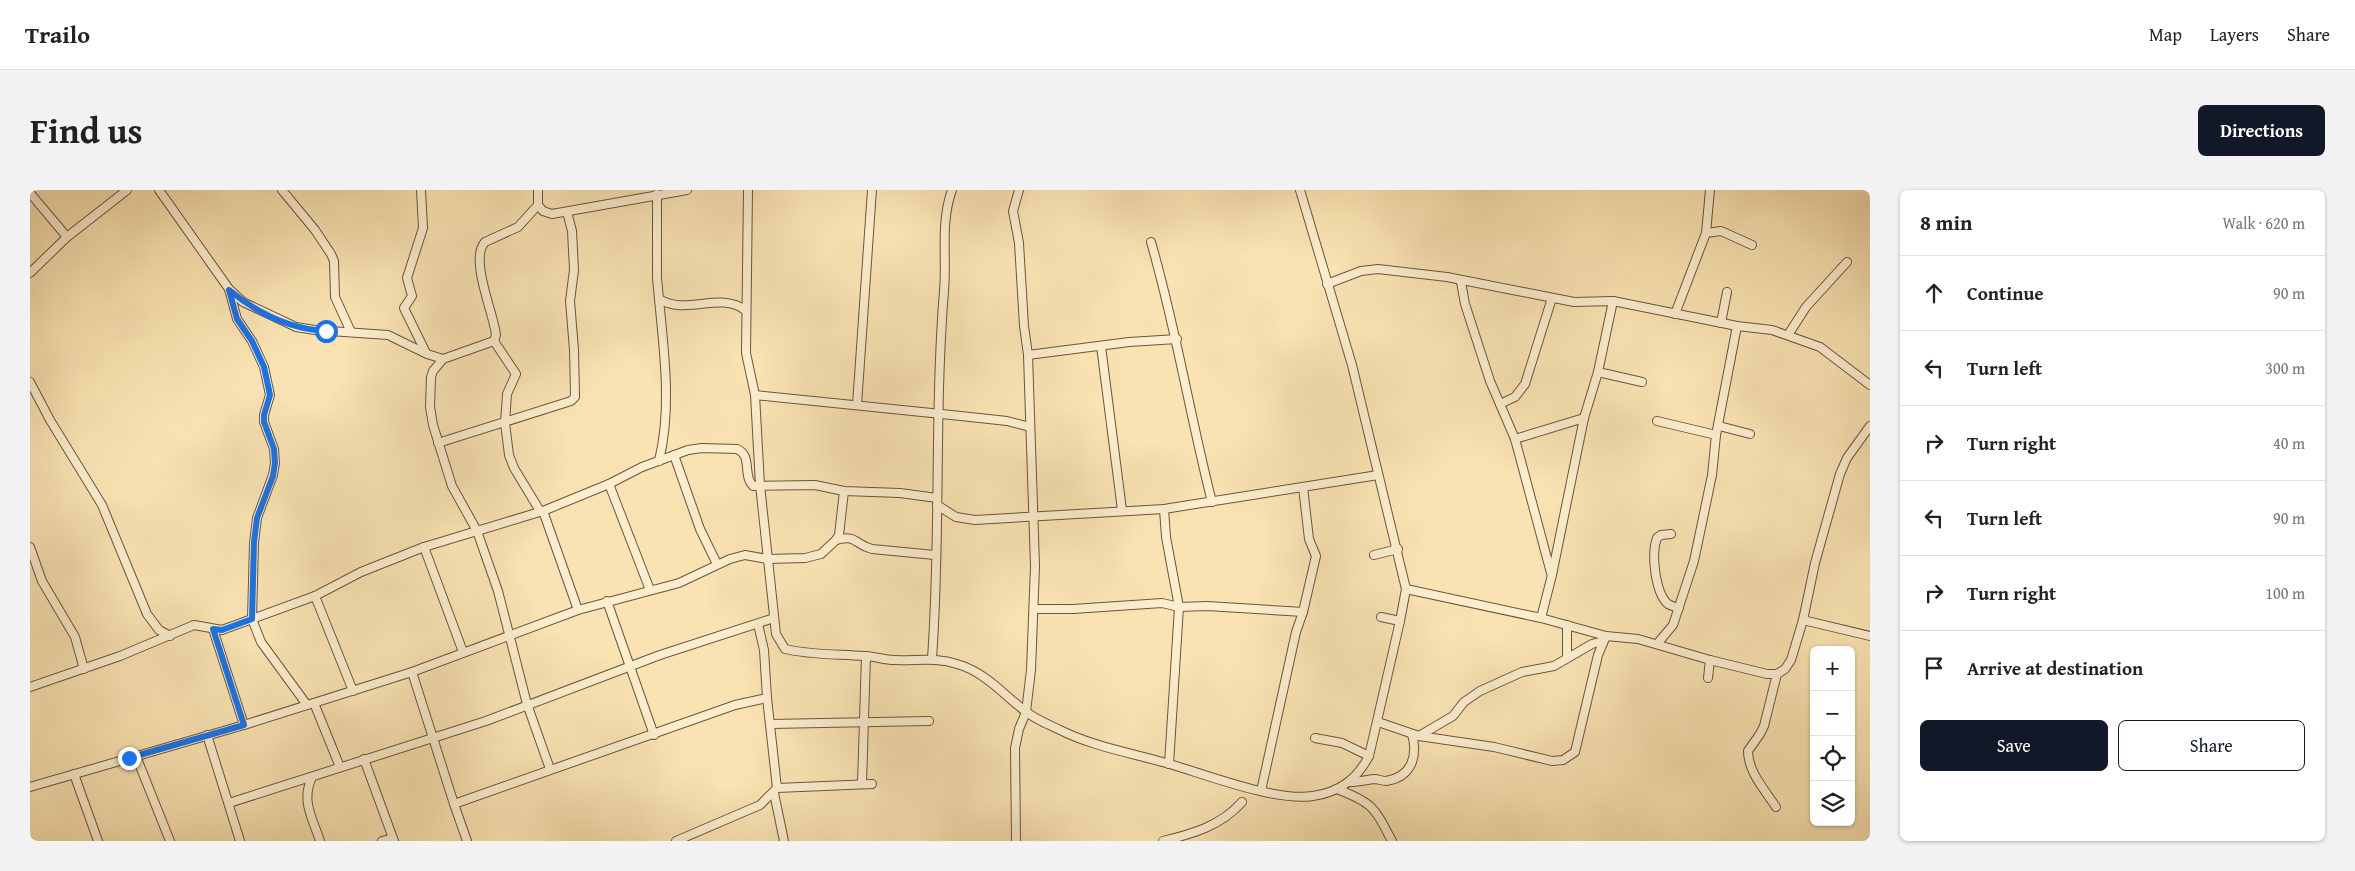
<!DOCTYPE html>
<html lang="en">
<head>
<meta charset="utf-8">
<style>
	:root { --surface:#fff; --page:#f2f2f2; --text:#222; --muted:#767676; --line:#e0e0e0; --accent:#111827 }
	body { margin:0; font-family:"Gentium Book Plus",serif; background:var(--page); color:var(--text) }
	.controls { position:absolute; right:15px; bottom:15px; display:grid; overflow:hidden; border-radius:8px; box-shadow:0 1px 4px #0004 }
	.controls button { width:45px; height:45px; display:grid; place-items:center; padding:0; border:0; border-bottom:1px solid var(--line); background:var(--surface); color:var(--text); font:25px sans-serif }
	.stop { position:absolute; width:15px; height:15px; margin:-11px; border:4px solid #1a73e8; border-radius:50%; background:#fff }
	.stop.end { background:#1a73e8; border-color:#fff; box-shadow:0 1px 5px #0008 }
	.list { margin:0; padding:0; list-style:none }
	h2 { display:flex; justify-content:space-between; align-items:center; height:65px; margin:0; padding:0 20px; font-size:21px }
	h2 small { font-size:16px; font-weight:400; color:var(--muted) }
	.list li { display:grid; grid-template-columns:32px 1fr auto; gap:15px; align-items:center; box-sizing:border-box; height:75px; padding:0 20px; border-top:1px solid var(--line) }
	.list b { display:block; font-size:19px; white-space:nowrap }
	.list em { font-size:16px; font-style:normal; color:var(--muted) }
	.actions { display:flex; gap:10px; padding:15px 20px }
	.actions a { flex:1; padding:11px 0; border:1px solid var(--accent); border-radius:8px; text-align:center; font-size:18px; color:var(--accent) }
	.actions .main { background:var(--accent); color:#fff }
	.icon { flex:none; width:28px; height:28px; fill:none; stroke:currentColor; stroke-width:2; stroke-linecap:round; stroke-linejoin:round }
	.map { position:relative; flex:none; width:1840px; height:651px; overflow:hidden; border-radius:8px }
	header { display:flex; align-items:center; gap:30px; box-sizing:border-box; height:70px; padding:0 25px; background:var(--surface); border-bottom:1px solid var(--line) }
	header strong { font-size:24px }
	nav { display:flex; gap:28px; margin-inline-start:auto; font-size:18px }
	.intro { display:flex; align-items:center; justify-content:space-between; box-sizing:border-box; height:120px; padding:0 30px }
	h1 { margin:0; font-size:35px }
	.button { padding:12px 22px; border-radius:8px; background:var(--accent); color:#fff; font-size:18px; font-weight:700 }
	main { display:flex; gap:30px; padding:0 30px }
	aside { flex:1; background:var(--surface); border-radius:8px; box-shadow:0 1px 4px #0004 }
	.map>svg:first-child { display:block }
</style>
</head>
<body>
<header>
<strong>Trailo</strong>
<nav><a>Map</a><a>Layers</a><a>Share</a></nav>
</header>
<div class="intro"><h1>Find us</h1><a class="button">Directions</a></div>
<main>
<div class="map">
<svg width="1840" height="651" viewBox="0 0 1840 651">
	<rect width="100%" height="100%" fill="#f9e3b2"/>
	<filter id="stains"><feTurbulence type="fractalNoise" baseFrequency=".004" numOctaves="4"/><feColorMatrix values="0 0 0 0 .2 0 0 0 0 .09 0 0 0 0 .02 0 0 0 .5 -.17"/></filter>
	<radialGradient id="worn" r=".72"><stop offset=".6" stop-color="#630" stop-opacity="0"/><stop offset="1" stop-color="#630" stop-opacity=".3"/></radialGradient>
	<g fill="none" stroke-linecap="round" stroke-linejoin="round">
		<defs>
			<g id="street">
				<path d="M129 0 199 99 213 112 266 137 285 140 358 145 397 164 413 169"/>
				<path d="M252 0 285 40 301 64 304 71 305 107 321 142"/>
				<path d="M391 0 393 38 377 88 382 106 374 118 396 163"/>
				<path d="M508 0V15L513 21 522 24 657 0"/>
				<path d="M718 0 716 163 725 205 730 295 746 444 755 459C781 465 807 464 834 466 844 466 854 470 864 470 886 471 906 467 927 474 955 482 973 504 995 521 1005 529 1017 534 1028 539 1061 556 1101 563 1136 573 1175 584 1245 612 1283 606 1310 602 1327 589 1339 566L1370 431 1376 399 1322 175 1270 0"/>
				<path d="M0 3 37 47"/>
				<path d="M627 4V88L629 109C656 126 690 101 715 120"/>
				<path d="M508 15 488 37 455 52C439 69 464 124 466 145L464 151 413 169 403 181 401 187 400 217 403 235 422 296 447 341 468 401 497 514 520 579"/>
				<path d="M1676 43 1691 41 1722 55"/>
				<path d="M1121 52C1146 138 1160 226 1182 312"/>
				<path d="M0 83 37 47 97 0"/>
				<path d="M1431 92 1435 114 1460 191 1485 249 1521 383"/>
				<path d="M1297 94 1331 81 1348 79 1417 87 1544 112 1583 111 1707 136 1742 140 1790 157 1840 195"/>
				<path d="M199 99 207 129 222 151 234 177 240 205 234 225V232L244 259 245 273 243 285 227 328 224 353 222 429 231 452 277 515"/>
				<path d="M1645 124 1676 43 1680 0"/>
				<path d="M1691 133 1697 102"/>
				<path d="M1758 145 1776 117 1817 72"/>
				<path d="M464 151 486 184 477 204 475 233 479 265 484 278 510 321"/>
				<path d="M1071 156 1092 320"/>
				<path d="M998 165 1099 152 1147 149"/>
				<path d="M1568 182 1612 192"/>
				<path d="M0 192 20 230 72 315 117 424 129 440 140 446"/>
				<path d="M725 205 931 226 977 231 1000 237"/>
				<path d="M1470 214 1485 207 1495 194 1522 108"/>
				<path d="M827 215 842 0"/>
				<path d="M1627 231 1686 245"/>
				<path d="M1689 236 1720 244"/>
				<path d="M1485 249 1554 228"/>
				<path d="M408 253 541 211 545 207 544 160 540 111 544 80 542 41 537 22"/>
				<path d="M644 265 670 339 687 374"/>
				<path d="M629 271C642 218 634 162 629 109"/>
				<path d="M579 294 620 400"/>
				<path d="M907 315 926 327 945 330 1134 319 1348 285"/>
				<path d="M1134 319 1136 347 1149 417 1139 574"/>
				<path d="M513 321 548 420"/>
				<path d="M1641 344 1631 345 1627 348C1621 363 1625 403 1638 414 1641 416 1646 417 1649 418"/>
				<path d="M806 350C827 344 825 355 842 359L905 365"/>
				<path d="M0 357 12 391 45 447 54 479"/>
				<path d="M394 357 433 462"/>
				<path d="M1344 365 1368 359"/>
				<path d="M1376 399 1511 428 1576 446 1608 449 1680 470 1737 484H1747L1755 479 1761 470 1773 430 1785 373 1810 284 1817 268 1840 236"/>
				<path d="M285 406 323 501"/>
				<path d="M577 411 624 545"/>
				<path d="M1004 419H1043L1132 413 1149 417 1177 416 1273 422 1286 366 1279 349 1273 297"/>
				<path d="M1351 427 1370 431"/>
				<path d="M1511 428 1522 385 1554 228 1568 182 1583 111"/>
				<path d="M1773 430 1840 446"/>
				<path d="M183 439 214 535"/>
				<path d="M1627 454 1643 435 1664 371 1682 285 1686 245 1707 136"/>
				<path d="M902 468C911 346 904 223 914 101 917 67 910 33 922 0"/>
				<path d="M1537 468V435"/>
				<path d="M382 482 424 614 437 651"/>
				<path d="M1678 488 1680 470"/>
				<path d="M0 497 90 466 164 435 192 440 222 429 285 406 331 382 394 357 513 321 579 294 612 277 658 260 672 258 707 259C723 266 712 285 723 296L785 295 814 301 870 303 907 308"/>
				<path d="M284 513 310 577"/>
				<path d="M1348 532 1389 546 1464 557 1522 571 1533 570 1545 562 1568 465 1576 446"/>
				<path d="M740 534 899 531"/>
				<path d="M177 545 210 651"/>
				<path d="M1389 546 1423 526 1434 512 1450 501 1492 482 1524 476 1562 454 1573 451"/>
				<path d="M1285 548 1312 553 1339 566"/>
				<path d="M106 566 140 651"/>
				<path d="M334 569 364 651"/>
				<path d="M44 584 68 651"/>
				<path d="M282 587C271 611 282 627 290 651"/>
				<path d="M1321 592C1329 592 1336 590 1344 589 1348 589 1352 591 1356 591 1382 587 1388 566 1382 544"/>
				<path d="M832 593 836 466"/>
				<path d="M0 597 214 535 382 482 548 420 649 393 700 369 715 365 737 369 775 368 791 364 806 350 809 345 814 301"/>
				<path d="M747 598 842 594"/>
				<path d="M1307 599C1343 613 1344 617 1362 651"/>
				<path d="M1231 601 1266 442 1273 422"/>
				<path d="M744 603 754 651"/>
				<path d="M199 613 456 531 630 465 744 428"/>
				<path d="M424 614 705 515 737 508"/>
				<path d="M1746 617C1735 600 1718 582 1718 561L1730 544 1734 536 1747 484"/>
				<path d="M352 651 363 648"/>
				<path d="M646 651 730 615 747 598 737 508 734 460 728 434"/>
				<path d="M986 651 985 558 989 539 996 522 1001 480 1005 376 998 165 994 136 989 53 983 21 989 0"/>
				<path d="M1133 651C1162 644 1191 636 1212 612"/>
			</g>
		</defs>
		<use href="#street" stroke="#6d543c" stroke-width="10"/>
		<use href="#street" stroke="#fbedcd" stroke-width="8"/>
	</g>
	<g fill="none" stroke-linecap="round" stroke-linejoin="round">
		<path stroke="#1a73e8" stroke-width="6" d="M99 568 214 535 183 439 192 440 222 429 224 352 227 328 243 286 245 273 244 259 234 232V225L240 205 234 177 222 151 207 129 199 100C226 122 260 139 296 141"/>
	</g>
	<rect width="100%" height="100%" filter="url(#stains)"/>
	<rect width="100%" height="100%" fill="url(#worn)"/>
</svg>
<div class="controls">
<button>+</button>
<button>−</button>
<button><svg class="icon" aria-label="locate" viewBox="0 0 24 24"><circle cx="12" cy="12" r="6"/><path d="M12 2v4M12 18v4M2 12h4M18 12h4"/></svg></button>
<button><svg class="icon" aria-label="layers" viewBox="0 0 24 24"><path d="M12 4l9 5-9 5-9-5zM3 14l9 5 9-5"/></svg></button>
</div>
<div class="stop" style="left:296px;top:141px"></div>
<div class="stop end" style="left:99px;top:568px"></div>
</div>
<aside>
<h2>8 min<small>Walk · 620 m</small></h2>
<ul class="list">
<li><svg class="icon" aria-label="ahead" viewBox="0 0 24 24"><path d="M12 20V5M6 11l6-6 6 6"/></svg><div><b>Continue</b></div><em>90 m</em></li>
<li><svg class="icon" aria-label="left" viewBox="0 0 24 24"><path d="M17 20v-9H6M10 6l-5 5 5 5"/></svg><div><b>Turn left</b></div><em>300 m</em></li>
<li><svg class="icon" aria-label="right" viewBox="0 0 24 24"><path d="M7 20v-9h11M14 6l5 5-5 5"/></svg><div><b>Turn right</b></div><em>40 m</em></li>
<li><svg class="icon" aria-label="left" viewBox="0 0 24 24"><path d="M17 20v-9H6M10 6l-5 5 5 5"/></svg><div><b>Turn left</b></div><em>90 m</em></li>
<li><svg class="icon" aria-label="right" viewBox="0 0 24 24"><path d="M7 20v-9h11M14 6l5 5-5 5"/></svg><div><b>Turn right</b></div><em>100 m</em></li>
<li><svg class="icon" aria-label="arrive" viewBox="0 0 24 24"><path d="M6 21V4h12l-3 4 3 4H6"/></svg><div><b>Arrive at destination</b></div></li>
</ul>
<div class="actions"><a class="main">Save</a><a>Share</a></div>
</aside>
</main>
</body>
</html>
